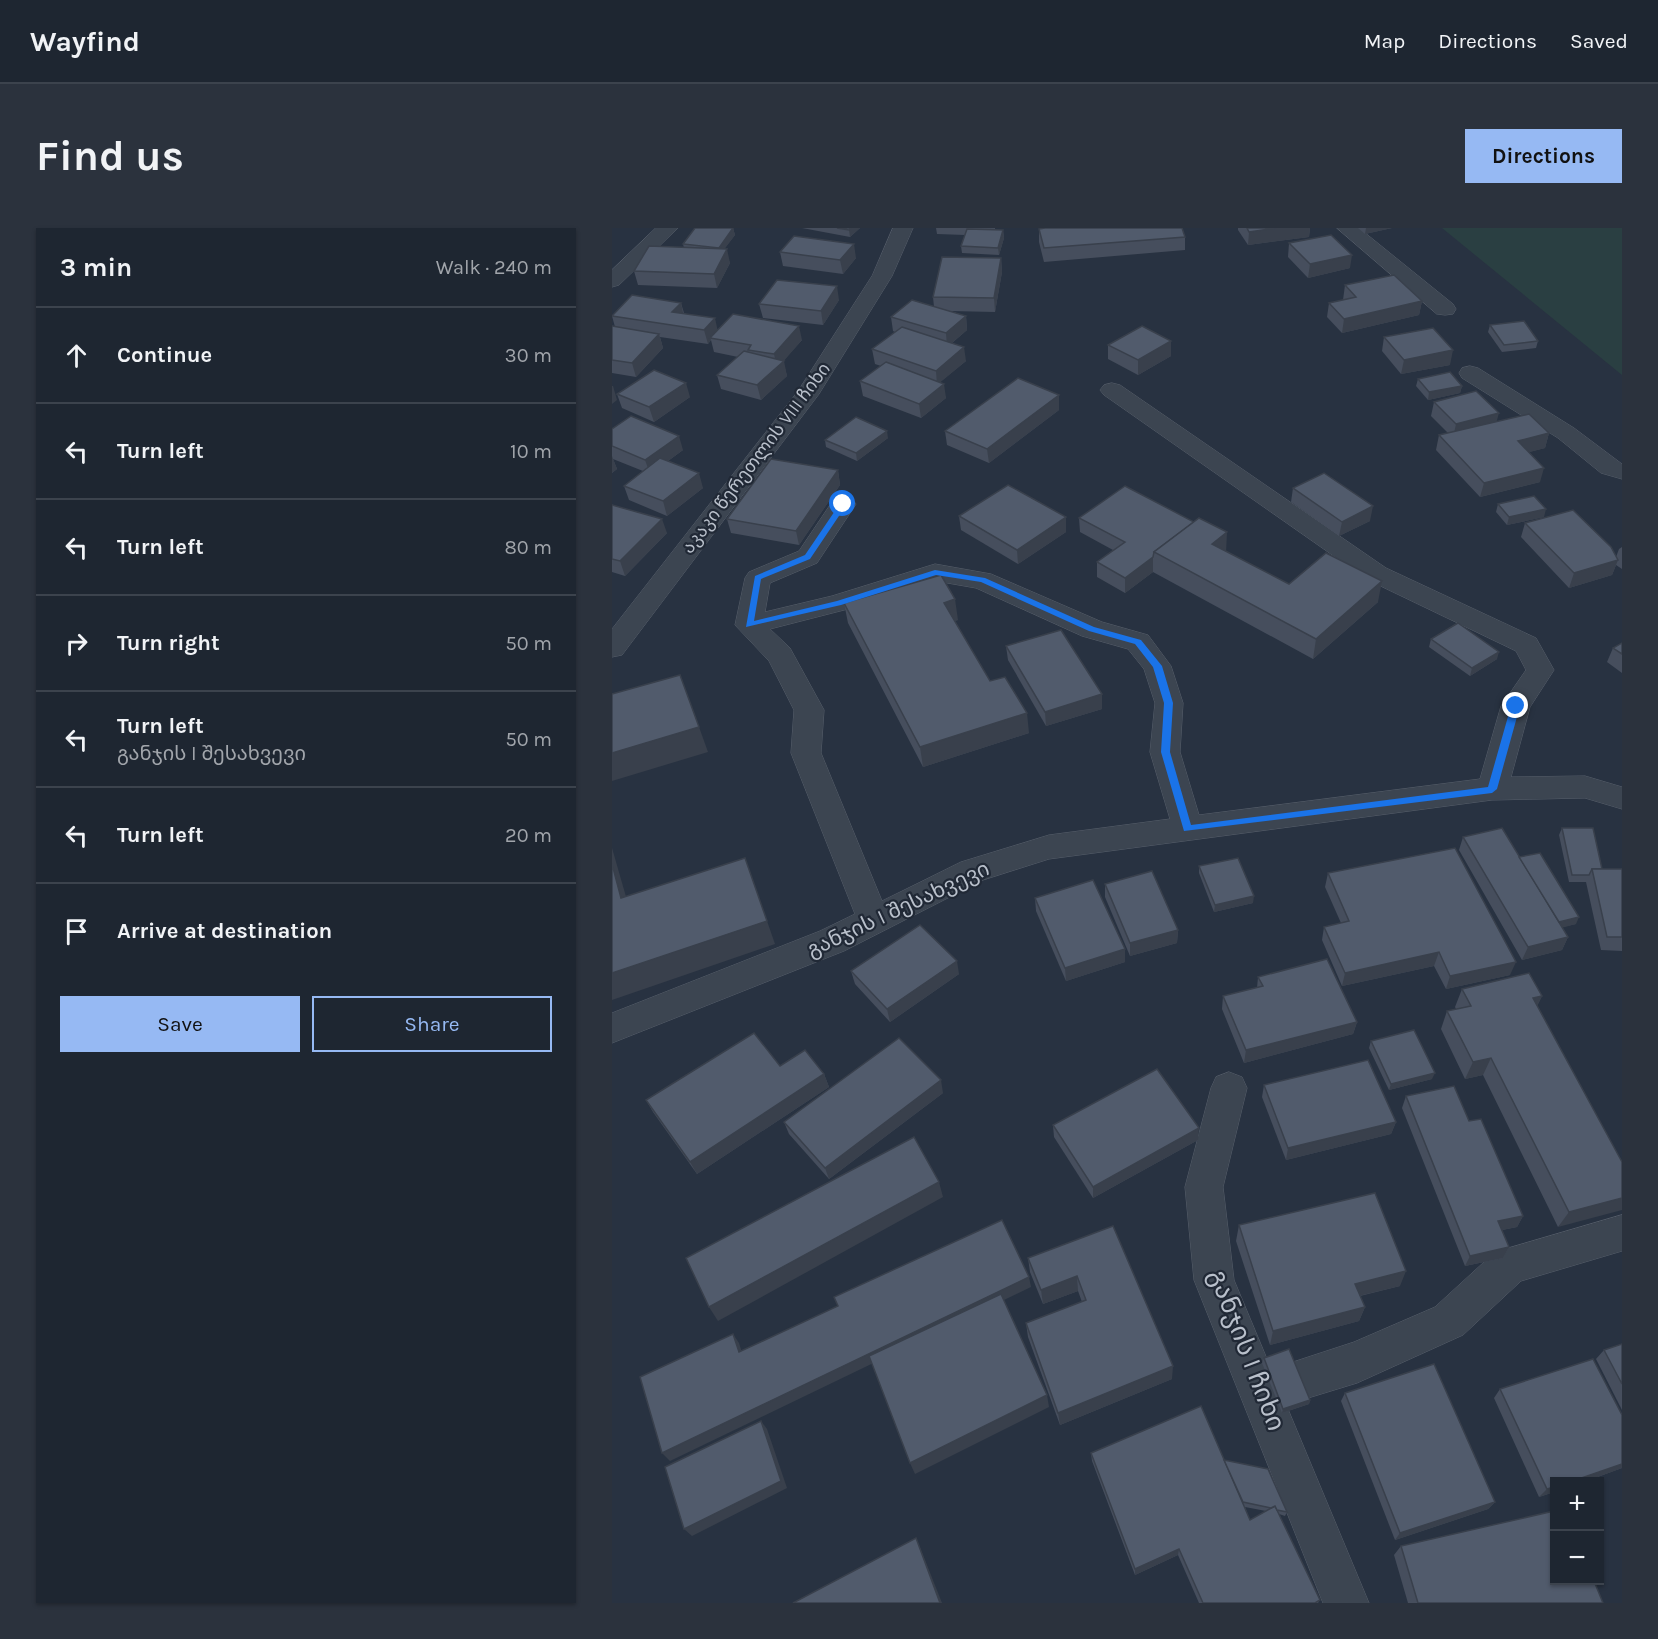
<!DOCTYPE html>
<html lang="en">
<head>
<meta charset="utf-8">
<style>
	:root { --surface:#1e2631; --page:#2b323d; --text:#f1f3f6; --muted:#a1a5ab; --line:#3c434d; --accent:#96b9f3 }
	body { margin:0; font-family:Karla,"Noto Sans Georgian",sans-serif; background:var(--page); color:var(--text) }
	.controls { position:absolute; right:18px; bottom:18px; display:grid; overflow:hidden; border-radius:0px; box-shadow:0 2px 4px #0004 }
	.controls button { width:54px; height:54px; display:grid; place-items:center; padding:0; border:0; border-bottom:2px solid var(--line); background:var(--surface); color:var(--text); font:30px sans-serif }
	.stop { position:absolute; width:18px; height:18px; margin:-14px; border:4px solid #1a73e8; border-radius:50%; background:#fff }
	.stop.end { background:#1a73e8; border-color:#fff; box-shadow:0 2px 6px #0008 }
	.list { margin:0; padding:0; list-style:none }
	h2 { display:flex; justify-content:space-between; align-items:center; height:78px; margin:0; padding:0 24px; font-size:26px }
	h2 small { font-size:20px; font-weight:400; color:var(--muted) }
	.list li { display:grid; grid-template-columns:39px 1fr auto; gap:18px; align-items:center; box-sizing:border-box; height:96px; padding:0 24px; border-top:2px solid var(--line) }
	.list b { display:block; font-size:22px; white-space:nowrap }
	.list p { margin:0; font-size:20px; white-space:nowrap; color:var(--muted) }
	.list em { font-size:20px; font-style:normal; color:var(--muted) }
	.actions { display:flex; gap:12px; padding:18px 24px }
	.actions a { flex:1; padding:14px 0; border:2px solid var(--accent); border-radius:0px; text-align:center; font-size:21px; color:var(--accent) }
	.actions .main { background:var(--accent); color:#111 }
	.icon { flex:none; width:33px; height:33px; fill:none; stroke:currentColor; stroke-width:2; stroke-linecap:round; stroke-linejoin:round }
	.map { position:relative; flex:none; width:1010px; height:1375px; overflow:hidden; border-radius:0px }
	header { display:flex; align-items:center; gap:36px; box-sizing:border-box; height:84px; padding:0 30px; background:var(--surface); border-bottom:2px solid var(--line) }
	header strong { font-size:28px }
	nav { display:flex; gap:33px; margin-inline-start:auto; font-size:21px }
	.intro { display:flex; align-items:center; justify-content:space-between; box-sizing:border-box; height:144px; padding:0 36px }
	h1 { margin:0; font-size:42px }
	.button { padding:15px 27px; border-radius:0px; background:var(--accent); color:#111; font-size:21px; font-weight:700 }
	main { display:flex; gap:36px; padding:0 36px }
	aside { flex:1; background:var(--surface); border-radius:0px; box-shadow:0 2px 4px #0004 }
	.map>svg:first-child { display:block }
</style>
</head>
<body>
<header>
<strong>Wayfind</strong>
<nav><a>Map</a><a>Directions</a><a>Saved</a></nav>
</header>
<div class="intro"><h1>Find us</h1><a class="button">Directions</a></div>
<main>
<aside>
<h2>3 min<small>Walk · 240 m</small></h2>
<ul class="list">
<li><svg class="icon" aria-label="ahead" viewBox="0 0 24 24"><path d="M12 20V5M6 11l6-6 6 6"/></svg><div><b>Continue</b></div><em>30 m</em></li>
<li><svg class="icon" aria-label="left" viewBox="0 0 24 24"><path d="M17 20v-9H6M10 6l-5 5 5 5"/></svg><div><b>Turn left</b></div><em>10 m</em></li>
<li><svg class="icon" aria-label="left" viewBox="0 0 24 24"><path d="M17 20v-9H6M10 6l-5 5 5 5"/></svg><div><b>Turn left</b></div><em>80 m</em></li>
<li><svg class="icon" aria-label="right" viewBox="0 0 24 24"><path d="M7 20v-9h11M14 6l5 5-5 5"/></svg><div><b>Turn right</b></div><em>50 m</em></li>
<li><svg class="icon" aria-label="left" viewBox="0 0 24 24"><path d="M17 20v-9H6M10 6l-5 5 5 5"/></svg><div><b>Turn left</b><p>განჯის I შესახვევი</p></div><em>50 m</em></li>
<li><svg class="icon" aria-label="left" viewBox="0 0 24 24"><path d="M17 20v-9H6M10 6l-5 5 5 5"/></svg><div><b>Turn left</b></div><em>20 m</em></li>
<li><svg class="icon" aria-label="arrive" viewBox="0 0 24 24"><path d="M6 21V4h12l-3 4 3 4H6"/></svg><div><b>Arrive at destination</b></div></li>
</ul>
<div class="actions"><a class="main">Save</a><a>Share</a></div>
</aside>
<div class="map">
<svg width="1010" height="1375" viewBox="0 0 1010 1375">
	<rect width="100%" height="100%" fill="#283241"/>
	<path fill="#2a3f42" d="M830 0H1010V147Z"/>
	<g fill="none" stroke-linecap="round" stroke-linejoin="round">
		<defs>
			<g id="minor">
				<path d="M44 0H66L7 57 0 59V42Z"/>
				<path d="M281 0H301L280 48 207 166 10 427 0 429V401L186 163 260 48Z"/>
				<path d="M725 0H747L841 76 844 81 841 86 833 87 825 86Z"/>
				<path d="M858 138 866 140 962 200 1010 236V251L989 245 946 210 850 150 847 145 850 140Z"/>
				<path d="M500 155 508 157 774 340 924 410 942 442 918 479 899 549 973 548 1010 559V581L973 570 880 572 437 631 371 652 232 723 0 815V785L208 703 243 686 179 525 182 482 157 433 123 397 133 350 137 344 187 323 222 271 231 268 240 271 244 276 205 335 158 355 153 384 220 368 323 336 379 346 490 394 536 407 559 438 571 475 568 524 587 587 868 551 889 478 914 442 904 423 756 352 492 167 488 162 492 157ZM324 353 364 360 470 408 516 421 532 441 543 475 538 524 558 591 437 607 349 634 270 673 209 525 212 482 178 420 158 401 236 381Z"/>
				<path d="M617 844 630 849 635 860 611 959 622 1052 757 1375H711L582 1052 573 959 599 860 604 849Z"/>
				<path d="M1010 987V1023L909 1053 851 1107 745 1155 696 1170 681 1164 675 1149 681 1134 742 1114 823 1079 883 1024Z"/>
			</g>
		</defs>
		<use href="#minor" stroke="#575f6b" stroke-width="1"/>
		<use href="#minor" fill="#3c4551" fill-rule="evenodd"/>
	</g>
	<g fill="#464e5d" fill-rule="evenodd">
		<path d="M121 0 123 7 112 21 118 35 105 60 26 57 22 43 72 20 71 16Z"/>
		<path d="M190 0H248L238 9Z"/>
		<path d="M324 0H383V2H391L392 10 387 27 350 25 349 18 353 7 325 6Z"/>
		<path d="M626 0H698L697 9 636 17 626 2Z"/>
		<path d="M746 0H780L753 6Z"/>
		<path d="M427 1 573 9V22L432 34 427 14Z"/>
		<path d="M677 15 738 40 696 50 676 29Z"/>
		<path d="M168 24 244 30 231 46 171 38Z"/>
		<path d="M389 30 390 44 383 84 338 83 354 88 355 102 340 115 354 133 328 154 334 170 309 190 251 168 248 153 269 138 263 136 260 121 283 104 281 103 279 89 322 79 321 69Z"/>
		<path d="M733 57 810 73 807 87 730 105 715 89 717 75 731 72Z"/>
		<path d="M227 72 211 97 151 90 147 76Z"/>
		<path d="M69 75 72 85 106 102 190 112 171 133 175 148 149 172 109 161 105 147 126 129 102 124 99 112 96 116 48 109 51 120 24 149 0 145V98L3 99 0 88Z"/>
		<path d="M878 97 926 113 924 120 890 124 876 104Z"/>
		<path d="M772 109 838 137 789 146 770 123Z"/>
		<path d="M559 113V128L526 147 496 131V117Z"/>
		<path d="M806 151 850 158 848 165 816 172 804 158Z"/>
		<path d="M5 166 78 169 42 194 10 180Z"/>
		<path d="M822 174 885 193 937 205 933 220 917 224 928 254 868 269 824 222 827 207 836 205 819 188Z"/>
		<path d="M447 182 377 235 335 217 333 203Z"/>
		<path d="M0 201 71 222 56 233 91 260 55 288 17 272 12 258 31 243 1 231 5 241 0 245Z"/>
		<path d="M276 210 245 233 214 219 213 212Z"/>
		<path d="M226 242 228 257 187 317 119 305 115 291Z"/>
		<path d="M681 260 758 293 727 308 679 274Z"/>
		<path d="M886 276 932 289 895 297 884 284Z"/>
		<path d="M0 277 55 305 13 348 0 344Z"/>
		<path d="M347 288 454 289V304L406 336 349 302Z"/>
		<path d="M467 290 614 323 677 356 766 374 701 431 541 344 513 365 485 349V334L501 322 468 304Z"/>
		<path d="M913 295 1004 329 1007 321 1010 319V341L1004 337 1000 347 957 360 909 309Z"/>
		<path d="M232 375 346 392 342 393 378 453 417 505 311 539 236 395Z"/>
		<path d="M819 411 885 431 858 448 817 419Z"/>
		<path d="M1010 415V445L995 434 1001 420Z"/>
		<path d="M394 418 490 481 434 498 396 432Z"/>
		<path d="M950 600 990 641H1010V723L989 722 974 654H957L947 607Z"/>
		<path d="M851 609 907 629 964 696 950 699 956 709 950 722 910 732 847 622Z"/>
		<path d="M587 638 641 675 602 684 587 645Z"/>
		<path d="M716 645 898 747 834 761 822 738 730 758 710 712 712 699 729 695 713 659Z"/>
		<path d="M493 656 566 702 565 715 518 728 493 669Z"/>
		<path d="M423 670 513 721V734L454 753 424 683Z"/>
		<path d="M239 743 347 746 278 794 243 756Z"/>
		<path d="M646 749 745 794 741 806 632 835 610 781 611 768 645 760Z"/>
		<path d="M850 761 930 768 925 778 1010 934 946 999 871 847 853 851 829 801 835 783 844 781 843 779Z"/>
		<path d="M759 813 820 851 777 862 757 820Z"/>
		<path d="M168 838 212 846 217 859 85 946 41 884 34 872Z"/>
		<path d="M652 857 784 894 779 906 674 932 650 869Z"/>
		<path d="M331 865 217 951 177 906 172 894Z"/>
		<path d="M794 868 857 893 911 988 905 999 890 1002 897 1019 891 1030 853 1038 790 880Z"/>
		<path d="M441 897 586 912 481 970 442 909Z"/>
		<path d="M627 997 788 1058 748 1068 753 1079 747 1093 658 1117 624 1013Z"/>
		<path d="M501 998 560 1151 448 1197 416 1109 414 1095 470 1074 466 1063 431 1076 418 1044 416 1030Z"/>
		<path d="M1010 1116V1182L984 1131 992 1122Z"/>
		<path d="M652 1130 698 1172 697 1176 670 1185 650 1135Z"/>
		<path d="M888 1161 1010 1187V1240L972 1254H942V1264L927 1269 882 1170Z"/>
		<path d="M733 1165 883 1274 876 1281 783 1312 729 1173Z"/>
		<path d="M479 1225 612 1232 675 1284 673 1288 667 1286 708 1372 706 1375H587L566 1327 523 1347 480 1233ZM633 1279 654 1283 638 1292Z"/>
		<path d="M789 1318 991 1375H796L782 1327Z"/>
	</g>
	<g fill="#39404c">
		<path d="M121 0 123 7 108 27 107 20Z"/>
		<path d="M239 0H248L238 9 237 2Z"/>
		<path d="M664 0H698L697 9 636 17 637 4Z"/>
		<path d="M754 0H780L753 6Z"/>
		<path d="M391 2 392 10 387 27 386 20Z"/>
		<path d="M242 16 244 30 231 46 228 32Z"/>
		<path d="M115 21 118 35 105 60 102 46Z"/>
		<path d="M740 27 738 40 696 50 698 36Z"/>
		<path d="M389 30 390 44 383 84 382 70Z"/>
		<path d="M225 58 227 72 211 97 209 83Z"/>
		<path d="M810 73 807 87 730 105 732 91Z"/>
		<path d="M69 75 72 89 60 84Z"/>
		<path d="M354 88 355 102 335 119 334 105Z"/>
		<path d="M103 90 106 104 98 110 99 112 96 116 92 102Z"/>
		<path d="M187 98 190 112 170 135 172 133 175 148 149 172 145 157 165 140 162 126Z"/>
		<path d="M47 106 51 120 24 149 20 135Z"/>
		<path d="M559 113V128L526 147V132Z"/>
		<path d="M352 119 354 133 325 157 324 143Z"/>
		<path d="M841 122 838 137 789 146 792 132Z"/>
		<path d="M74 155 78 169 42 194 37 179Z"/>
		<path d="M332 156 334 170 309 190 307 176Z"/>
		<path d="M0 158H1L5 172 0 176Z"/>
		<path d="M850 158 848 165 816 172 817 164Z"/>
		<path d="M447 167V182L377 235 375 221Z"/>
		<path d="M887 185 883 199 841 210 844 196Z"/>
		<path d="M275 203 276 210 245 233 244 225Z"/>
		<path d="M937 205 933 220 902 228 906 213Z"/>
		<path d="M67 208 71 222 38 246 33 232Z"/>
		<path d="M0 228 5 241 0 245Z"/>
		<path d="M932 240 928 254 868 269 872 255Z"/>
		<path d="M226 242 228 257 187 317 184 303Z"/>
		<path d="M87 245 91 260 55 288 51 273Z"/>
		<path d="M761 278 758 293 727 308 730 294Z"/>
		<path d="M934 281 932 289 895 297 897 289Z"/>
		<path d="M454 289V304L406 336 405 322Z"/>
		<path d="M50 291 55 305 13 348 8 333Z"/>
		<path d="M615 304 614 325 600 316Z"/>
		<path d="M541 329V344L513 365V350Z"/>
		<path d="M1006 332 1000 347 957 360 962 345Z"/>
		<path d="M770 353 766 374 701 431 704 411Z"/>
		<path d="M343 371 346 392 334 395 332 375Z"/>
		<path d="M887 424 885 431 858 448 860 440Z"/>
		<path d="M490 466V481L434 498 433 484Z"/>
		<path d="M415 485 417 505 311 539 308 519Z"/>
		<path d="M87 499 96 524 0 553V525Z"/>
		<path d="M0 620 21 693 9 670 0 636Z"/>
		<path d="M642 668 641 675 602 684 603 677Z"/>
		<path d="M967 689 964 696 938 703 941 696Z"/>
		<path d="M155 693 163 716 0 772V745Z"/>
		<path d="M566 702 565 715 518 728V715Z"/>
		<path d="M956 709 950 722 910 732 916 719Z"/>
		<path d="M513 721V734L454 753 453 740Z"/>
		<path d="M827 724 822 738 730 758 733 745Z"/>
		<path d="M345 733 347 746 278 794 275 781Z"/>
		<path d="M904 734 898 747 834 761 838 748Z"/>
		<path d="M930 768 921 786V770Z"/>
		<path d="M745 794 741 806 632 835 634 822Z"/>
		<path d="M879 830 871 847 853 851 861 834Z"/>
		<path d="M823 845 820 851 777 862 779 856Z"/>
		<path d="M212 846 217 859 85 946 78 934Z"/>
		<path d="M329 852 331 865 217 951 213 940Z"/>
		<path d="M784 894 779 906 674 932 676 920Z"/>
		<path d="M587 900 586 912 481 970V959Z"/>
		<path d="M327 954 331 969 106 1093 97 1079Z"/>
		<path d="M1010 970V982L946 999 957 984Z"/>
		<path d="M911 988 905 999 880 1004 886 993Z"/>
		<path d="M897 1019 891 1030 853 1038 858 1028Z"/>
		<path d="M794 1043 788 1058 738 1070 743 1056Z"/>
		<path d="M465 1048 466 1063 431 1076 429 1062Z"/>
		<path d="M417 1049 419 1059 58 1233 50 1225Z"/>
		<path d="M753 1079 747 1093 658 1117 661 1103Z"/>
		<path d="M121 1106 127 1115 133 1134 127 1124Z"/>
		<path d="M561 1138 560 1151 448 1197 446 1185Z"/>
		<path d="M435 1167 437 1179 303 1246 298 1235Z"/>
		<path d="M698 1172 697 1176 670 1185 671 1181Z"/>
		<path d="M149 1193 155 1201 175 1260 80 1308 72 1301Z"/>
		<path d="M1010 1236V1240L972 1254H958Z"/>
		<path d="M942 1259V1264L927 1269 935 1261Z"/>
		<path d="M883 1274 876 1281 783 1312 788 1305Z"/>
		<path d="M304 1310 307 1317 330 1375H328Z"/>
		<path d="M567 1321 566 1327 523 1347V1341Z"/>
	</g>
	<g fill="#515b6c" stroke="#39404c" stroke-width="1.5">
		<path d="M83 0H121L107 20 71 16Z"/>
		<path d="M225 0H239L237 2Z"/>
		<path d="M433 0H570L573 9 432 20 427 1Z"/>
		<path d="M635 0H664L637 4Z"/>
		<path d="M355 1 391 2 386 20 349 18Z"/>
		<path d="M719 7 740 27 698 36 677 15Z"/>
		<path d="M182 8 242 16 228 32 168 24Z"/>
		<path d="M37 18 115 21 102 46 22 43Z"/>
		<path d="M330 29 389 30 382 70 321 69Z"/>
		<path d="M782 47 810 73 732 91 717 75 744 69 733 57Z"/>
		<path d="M165 52 225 58 209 83 147 76Z"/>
		<path d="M20 67 69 75 60 84 103 90 92 102 0 88Z"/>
		<path d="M300 72 354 88 334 105 279 89Z"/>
		<path d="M121 86 187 98 162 126 136 122 139 117 98 110Z"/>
		<path d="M912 93 926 113 892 117 878 97Z"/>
		<path d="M0 98 47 106 20 135 0 132Z"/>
		<path d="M530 98 559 113 526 132 496 117Z"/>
		<path d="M290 99 352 119 324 143 260 121Z"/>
		<path d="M821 100 841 122 792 132 772 109Z"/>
		<path d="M132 123 172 133 145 157 105 147Z"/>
		<path d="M274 134 332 156 307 176 248 153Z"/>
		<path d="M42 142 74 155 37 179 5 166Z"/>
		<path d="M838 144 850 158 817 164 806 151Z"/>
		<path d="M406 150 447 167 375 221 333 203Z"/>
		<path d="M864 163 887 185 844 196 822 174Z"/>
		<path d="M917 186 937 205 906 213 932 240 872 255 827 207Z"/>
		<path d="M19 188 67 208 33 232 0 218V201Z"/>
		<path d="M244 189 275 203 244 225 213 212Z"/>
		<path d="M48 230 87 245 51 273 12 258Z"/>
		<path d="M159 231 226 242 184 303 115 291Z"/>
		<path d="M712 245 761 278 730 294 681 260Z"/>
		<path d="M396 257 454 289 405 322 347 288Z"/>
		<path d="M513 258 582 294 542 324 541 329 513 350 485 334 513 314 467 290Z"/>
		<path d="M922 268 934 281 897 289 886 276Z"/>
		<path d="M0 277 50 291 8 333 0 331Z"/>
		<path d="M961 282 999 319 1006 332 962 345 913 295Z"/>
		<path d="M587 290 615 304 600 316 677 356 714 325 770 353 704 411 542 324Z"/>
		<path d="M329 347 343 371 332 375 378 453 393 449 415 485 308 519 232 375Z"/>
		<path d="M846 395 887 424 860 440 819 411Z"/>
		<path d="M449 402 490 466 433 484 394 418Z"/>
		<path d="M1010 415V426L1001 420Z"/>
		<path d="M68 447 87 499 0 525V466Z"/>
		<path d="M890 600 956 709 916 719 851 609Z"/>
		<path d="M950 600H981L990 641H980L977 647H960Z"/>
		<path d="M843 620 904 734 838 748 827 724 733 745 712 699 737 693 716 645Z"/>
		<path d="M928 625 967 689 947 694 907 629Z"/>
		<path d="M133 630 155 693 0 745V636L9 670Z"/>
		<path d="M626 630 642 668 603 677 587 638Z"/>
		<path d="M980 641H1010V709H995Z"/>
		<path d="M540 643 566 702 518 715 493 656Z"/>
		<path d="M481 652 513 721 453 740 423 670Z"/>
		<path d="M308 697 345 733 275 781 239 743Z"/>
		<path d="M715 731 745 794 634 822 611 768 651 758 646 749Z"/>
		<path d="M917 745 930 768 921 770 1010 934V970L957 984 879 830 861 834 835 783 859 778 850 761Z"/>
		<path d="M802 802 823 845 779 856 759 813Z"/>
		<path d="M142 805 168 838 193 822 212 846 78 934 34 872Z"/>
		<path d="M287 810 329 852 213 940 172 894Z"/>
		<path d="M756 832 784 894 676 920 652 857Z"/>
		<path d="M545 841 587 900 481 959 441 897Z"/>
		<path d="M842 858 857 893 869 891 911 988 886 993 897 1019 858 1028 794 868Z"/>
		<path d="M302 909 327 954 97 1079 74 1030Z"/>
		<path d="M763 965 794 1043 743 1056 753 1079 661 1103 627 997Z"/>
		<path d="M390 992 417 1049 50 1225 28 1149 121 1106 127 1124 226 1078 222 1069Z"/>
		<path d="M501 998 561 1138 446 1185 414 1095 474 1072 465 1048 429 1062 416 1030Z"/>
		<path d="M389 1066 435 1167 298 1235 257 1128Z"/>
		<path d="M1010 1116V1156L992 1122Z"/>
		<path d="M677 1121 698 1172 671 1181 652 1130Z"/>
		<path d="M981 1131 1010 1187V1236L958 1254H942V1259L935 1261 888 1161Z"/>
		<path d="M822 1136 883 1274 788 1305 733 1165Z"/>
		<path d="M589 1178 638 1292 663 1278 708 1372 703 1375H591L567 1321 523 1341 479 1225Z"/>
		<path d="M149 1193 169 1253 72 1301 53 1239Z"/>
		<path d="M612 1232 656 1241 675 1284 665 1282 663 1278 659 1280 631 1274Z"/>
		<path d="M942 1283V1353H982L991 1375H806L789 1318Z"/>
		<path d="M304 1310 328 1375H181Z"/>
	</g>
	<path fill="#1a73e8" d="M229 274 235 276 198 331 149 351 142 393 225 373 323 342 373 350 482 399 529 412 550 438 561 475 558 524 579 597 876 559 899 478 904 475 908 478 885 561 880 565 572 603 549 524 552 475 541 439 523 416 477 403 369 354 324 347 229 377 134 399 143 348 193 327Z"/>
	<g text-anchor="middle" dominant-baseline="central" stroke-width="4.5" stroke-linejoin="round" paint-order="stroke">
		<g font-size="18" fill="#b9c0cb" stroke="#212936">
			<text transform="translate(144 230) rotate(-53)">აკაკი წერეთლის VIII ჩიხი</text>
		</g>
		<g font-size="21" fill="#b9c0cb" stroke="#212936">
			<text transform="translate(286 681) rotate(-25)">განჯის I შესახვევი</text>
		</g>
		<g font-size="26" fill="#b9c0cb" stroke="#212936">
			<text transform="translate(635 1122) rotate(69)">განჯის I ჩიხი</text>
		</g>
	</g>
</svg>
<div class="controls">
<button>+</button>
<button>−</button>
</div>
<div class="stop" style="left:231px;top:276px"></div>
<div class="stop end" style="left:904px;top:478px"></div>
</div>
</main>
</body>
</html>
